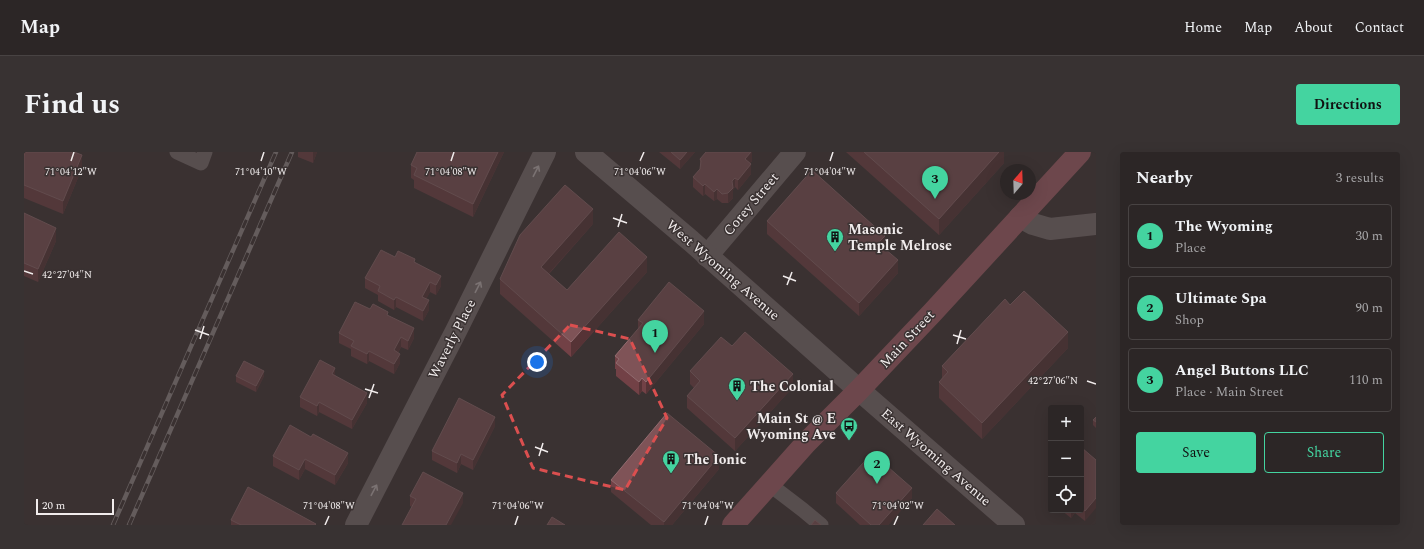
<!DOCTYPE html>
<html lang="en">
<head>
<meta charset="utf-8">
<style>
	:root { --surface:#2c2626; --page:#383232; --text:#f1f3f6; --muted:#a6a5a7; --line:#484343; --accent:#44d4a0 }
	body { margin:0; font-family:Spectral,serif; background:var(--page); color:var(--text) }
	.controls { position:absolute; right:12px; bottom:12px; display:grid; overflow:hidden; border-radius:4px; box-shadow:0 4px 16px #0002 }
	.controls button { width:36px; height:36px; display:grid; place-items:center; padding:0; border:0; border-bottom:1px solid var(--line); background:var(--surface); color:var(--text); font:20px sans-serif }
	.compass { position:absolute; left:976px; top:12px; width:36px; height:36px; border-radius:50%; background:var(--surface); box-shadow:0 4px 16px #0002; rotate:19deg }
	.scale { position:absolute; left:12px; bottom:10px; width:78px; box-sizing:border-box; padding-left:4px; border:2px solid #f1ecec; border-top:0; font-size:11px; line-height:14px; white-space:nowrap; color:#f1ecec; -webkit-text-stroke:3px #3a3232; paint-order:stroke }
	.you { position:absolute; left:513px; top:210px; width:14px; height:14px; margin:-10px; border:3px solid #fff; border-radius:50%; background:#1a73e8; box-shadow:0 0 0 6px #1a73e833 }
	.badge { display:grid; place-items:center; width:26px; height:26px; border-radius:50%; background:var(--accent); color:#111; font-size:13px; font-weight:700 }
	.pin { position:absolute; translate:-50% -33px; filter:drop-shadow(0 1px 2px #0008) }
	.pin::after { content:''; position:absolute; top:21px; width:14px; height:12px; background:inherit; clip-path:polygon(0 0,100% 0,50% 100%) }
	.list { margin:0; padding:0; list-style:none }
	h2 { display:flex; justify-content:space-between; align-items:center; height:52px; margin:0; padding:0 16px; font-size:17px }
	h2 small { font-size:13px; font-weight:400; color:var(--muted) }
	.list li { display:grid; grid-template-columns:26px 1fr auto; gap:12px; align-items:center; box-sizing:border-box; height:64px; margin:0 8px 8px; padding:0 8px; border:1px solid var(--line); border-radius:4px }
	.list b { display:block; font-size:15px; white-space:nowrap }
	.list p { margin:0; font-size:13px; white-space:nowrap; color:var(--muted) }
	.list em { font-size:13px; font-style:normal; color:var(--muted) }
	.actions { display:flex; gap:8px; padding:12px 16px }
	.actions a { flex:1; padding:9px 0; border:1px solid var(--accent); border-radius:4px; text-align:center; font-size:14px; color:var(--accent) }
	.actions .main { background:var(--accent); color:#111 }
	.icon { flex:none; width:22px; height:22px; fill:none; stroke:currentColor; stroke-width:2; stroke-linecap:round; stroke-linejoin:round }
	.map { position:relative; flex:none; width:1072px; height:373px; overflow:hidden; border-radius:4px }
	header { display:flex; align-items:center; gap:24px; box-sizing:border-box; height:56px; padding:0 20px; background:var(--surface); border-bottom:1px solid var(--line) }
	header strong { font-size:19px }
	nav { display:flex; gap:22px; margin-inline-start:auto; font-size:14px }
	.intro { display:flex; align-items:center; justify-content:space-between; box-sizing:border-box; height:96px; padding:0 24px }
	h1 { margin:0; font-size:28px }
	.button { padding:10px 18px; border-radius:4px; background:var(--accent); color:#111; font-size:14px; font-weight:700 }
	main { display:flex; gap:24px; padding:0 24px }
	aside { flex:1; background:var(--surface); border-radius:4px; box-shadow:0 4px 16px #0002 }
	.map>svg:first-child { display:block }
</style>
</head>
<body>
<header>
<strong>Map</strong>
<nav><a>Home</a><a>Map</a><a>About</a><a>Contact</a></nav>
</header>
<div class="intro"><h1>Find us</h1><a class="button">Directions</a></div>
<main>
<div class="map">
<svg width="1072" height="373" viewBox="0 0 1072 373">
	<rect width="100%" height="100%" fill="#3a3232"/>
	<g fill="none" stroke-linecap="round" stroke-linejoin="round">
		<g stroke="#7b7172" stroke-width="15">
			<path d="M153 0 177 11 181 0"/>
			<path d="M745 332 779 358 797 373"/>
		</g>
		<g stroke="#7b7172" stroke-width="22">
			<path d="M996 65 1009 72 1026 77 1072 72"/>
			<path d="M683 104 771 0"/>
			<path d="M835 238 990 373"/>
			<path d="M332 373 432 179 521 0"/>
		</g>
		<path stroke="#7b7172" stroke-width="22" d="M562 0 667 89 835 238"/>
		<path stroke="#ac636d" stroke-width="22" d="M709 373 782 291 835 238 908 161 1056 0"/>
		<defs>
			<g id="rail">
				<path d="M89 373 252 0"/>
				<path d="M105 373 268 0"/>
			</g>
		</defs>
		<use href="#rail" stroke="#979090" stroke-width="4.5"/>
		<use href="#rail" stroke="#3a3232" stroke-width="3" stroke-dasharray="9" stroke-linecap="butt"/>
	</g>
	<g fill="#724146">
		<path d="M0 0 58 16 39 62 0 46Z"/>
		<path d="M274 0H293L289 11 274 5Z"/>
		<path d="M393 0H480L449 65 390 36V28L387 26V13Z"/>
		<path d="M635 0H671L656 17Z"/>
		<path d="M728 0V9L726 11 727 22 714 38 711 35 709 38V46L704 51H698L693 47 690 49 681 42 679 44 669 35V25L676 17V7Z"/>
		<path d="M822 0H980V11L915 83Z"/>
		<path d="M0 61 32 89 14 130 0 124Z"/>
		<path d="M743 69 861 97 874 121 835 164 743 82Z"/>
		<path d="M569 72 525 122 543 138 623 120 547 205 476 142V127Z"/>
		<path d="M371 105 391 110 417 134 412 143 406 140 402 147 405 158 399 169 372 155 370 158 354 149V143L341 136V126Z"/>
		<path d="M986 153 1044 196 958 287 915 246V230L918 226V214Z"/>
		<path d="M346 157 364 163 390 186 384 198 377 195 374 201 376 211 370 222 345 209 343 212 327 204V197L315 191V181Z"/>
		<path d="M614 168 680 172 622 242 618 239 615 243 592 224V217H591V204L614 177Z"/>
		<path d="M708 194 769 235 711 299 663 256V244L670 236 666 232V219Z"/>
		<path d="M311 223 343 251 328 277 295 260 293 264 276 255V245Z"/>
		<path d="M212 224H240L232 240 212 230Z"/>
		<path d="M1072 265V276L1069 273V268Z"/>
		<path d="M471 274 449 318 437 312 433 321 408 308V299Z"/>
		<path d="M1057 297 1072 308 1061 369 1051 361 1047 366 1037 358H1057Z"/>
		<path d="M249 304 324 311 311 333 281 317 275 328 249 314Z"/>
		<path d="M695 317 648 373H627L587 340V328Z"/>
		<path d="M812 341 888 346 864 373H836L812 351Z"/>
		<path d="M386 344 439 351 388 355 386 354Z"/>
		<path d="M207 368 292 373H207Z"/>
	</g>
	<g fill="#563336">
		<path d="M289 0H293L289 11Z"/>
		<path d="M474 0H480L449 65V52Z"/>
		<path d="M663 0H671L656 17V8Z"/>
		<path d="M727 0H728V9L721 17V7Z"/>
		<path d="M975 0H980V11L915 83V67Z"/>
		<path d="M58 3V16L39 62V49Z"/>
		<path d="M727 12V22L714 38V28Z"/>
		<path d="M711 26V35L709 38V46L704 51V41L708 29Z"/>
		<path d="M681 32V42L679 44V34Z"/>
		<path d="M693 37V47L690 49V40Z"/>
		<path d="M569 57V72L517 130V115Z"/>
		<path d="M32 76V89L14 130V117Z"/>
		<path d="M861 84V97L854 104V91Z"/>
		<path d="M623 105V120L547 205V190Z"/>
		<path d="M874 108V121L835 164V151Z"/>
		<path d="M417 124V134L412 143V133Z"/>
		<path d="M406 130V140L398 155V145Z"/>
		<path d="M372 145V155L370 158V148Z"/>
		<path d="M405 148V158L399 169V159Z"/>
		<path d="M680 159V172L622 242V230Z"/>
		<path d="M390 176V186L384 198V189Z"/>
		<path d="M1044 180V196L958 287V271Z"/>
		<path d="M377 185V195L370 208V198Z"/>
		<path d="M345 199V209L343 212V202Z"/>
		<path d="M376 202V211L370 222V212Z"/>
		<path d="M311 216V226L308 222Z"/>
		<path d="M240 219V224L232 240V234Z"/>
		<path d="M769 222V235L711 299V286Z"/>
		<path d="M618 226V239L615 243V230Z"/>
		<path d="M343 241V251L328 277V268Z"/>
		<path d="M295 250V260L293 264V254Z"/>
		<path d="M471 265V274L449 318V308Z"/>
		<path d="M324 301V311L311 333V323Z"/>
		<path d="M437 302V312L433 321V311Z"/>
		<path d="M695 304V317L648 373H640V370Z"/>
		<path d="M281 307V317L275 328V318Z"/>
		<path d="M888 336V346L864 373H855Z"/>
		<path d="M439 341V351L427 373H422Z"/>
		<path d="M1072 346V356L1061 369V359Z"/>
		<path d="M1047 358H1051V361L1047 366Z"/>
	</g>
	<g fill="#7f5357" stroke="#916b6f">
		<path d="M0 0H50L58 3 39 49 0 33Z"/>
		<path d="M393 0H474L449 52 390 23 393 16 387 13Z"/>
		<path d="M647 0H663L656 8Z"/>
		<path d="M682 0H727L721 7 727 12 714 28 711 26 708 29 709 36 704 41 698 42 693 37 690 40 681 32 679 34 669 25 676 17 677 9 676 7Z"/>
		<path d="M840 0H975L915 67Z"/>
		<path d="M788 18 861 84 854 91 874 108 835 151 743 69Z"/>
		<path d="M541 33 569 57 517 115 543 138 595 80 623 105 547 190 476 127 496 83Z"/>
		<path d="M0 61 32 76 14 117 0 111Z"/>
		<path d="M357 98 371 105 374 99 391 107 390 110 417 124 412 133 406 130 398 145 405 148 399 159 372 145 370 148 354 139 356 134 341 126Z"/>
		<path d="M645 130 680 159 622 230 618 226 615 230 592 211 595 207 591 204 619 171 614 168Z"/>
		<path d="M1000 139 1044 180 958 271 915 230 924 220 918 214 981 147 986 153Z"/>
		<path d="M331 150 346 157 349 152 364 160 363 163 390 176 384 189 377 185 370 198 376 202 370 212 345 199 343 202 327 194 330 189 315 181Z"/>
		<path d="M721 180 769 222 711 286 663 244 676 229 666 219 697 185 708 194Z"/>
		<path d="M296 208 311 216 308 222 343 241 328 268 295 250 293 254 276 245Z"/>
		<path d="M220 209 240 219 232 234 212 224Z"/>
		<path d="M435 246 471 265 449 308 437 302 433 311 408 299Z"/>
		<path d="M643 261 695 304 640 370 587 328Z"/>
		<path d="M1072 265V270L1069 268Z"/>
		<path d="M266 273 287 285 289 282 324 301 311 323 281 307 275 318 249 304Z"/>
		<path d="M1058 296 1072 308V346L1061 359 1057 356V297Z"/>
		<path d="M848 301 888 336 855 373H847L812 341Z"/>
		<path d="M399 320 439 341 422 373H378L392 347 386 344Z"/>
		<path d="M224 335 292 372 291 373H217L207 368Z"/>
		<path d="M913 357 931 373H899Z"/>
		<path d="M528 365 541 373H523Z"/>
		<path d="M791 368 797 373H787Z"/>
	</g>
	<defs><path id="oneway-shaft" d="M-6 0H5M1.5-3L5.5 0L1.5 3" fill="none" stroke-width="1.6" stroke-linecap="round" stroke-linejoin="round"/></defs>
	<g stroke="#c8c1c1">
		<use href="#oneway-shaft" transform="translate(512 19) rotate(-63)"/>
		<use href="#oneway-shaft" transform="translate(454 135) rotate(-63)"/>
		<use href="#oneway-shaft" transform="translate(350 338) rotate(-62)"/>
	</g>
	<path d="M0 0H1072V373H0ZM546 173 606 187 643 266 601 338 509 316 478 243Z" fill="#3a3232" fill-opacity=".55" fill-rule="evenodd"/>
	<path fill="none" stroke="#db4f4f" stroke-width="3" stroke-dasharray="8 5" stroke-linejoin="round" d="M546 173 606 187 643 266 601 338 509 316 478 243Z"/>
	<path fill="none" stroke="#f1ecec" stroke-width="1.5" d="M47 9 50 0M237 9 240 0M427 9 430 0M616 9 620 0M806 9 809 0M589 66 603 71M594 75 598 62M0 119 9 122M759 124 772 129M763 133 768 120M171 178 185 183M929 183 942 187M176 187 180 174M933 192 937 178M1063 229 1072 232M341 237 354 241M345 246 350 232M511 295 524 300M515 304 519 291M301 373 305 364M491 373 494 364M681 373 684 364M870 373 874 364"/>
	<defs>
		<symbol id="building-pin" viewBox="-11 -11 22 30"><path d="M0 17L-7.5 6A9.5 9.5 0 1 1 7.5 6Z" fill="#44d4a0" stroke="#3a3232"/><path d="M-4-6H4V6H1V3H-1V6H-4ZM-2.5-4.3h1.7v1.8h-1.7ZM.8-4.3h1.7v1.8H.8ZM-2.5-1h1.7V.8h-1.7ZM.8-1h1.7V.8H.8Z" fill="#111"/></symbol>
		<symbol id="bus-pin" viewBox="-11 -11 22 30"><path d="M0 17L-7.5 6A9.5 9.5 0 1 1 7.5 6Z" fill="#44d4a0" stroke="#3a3232"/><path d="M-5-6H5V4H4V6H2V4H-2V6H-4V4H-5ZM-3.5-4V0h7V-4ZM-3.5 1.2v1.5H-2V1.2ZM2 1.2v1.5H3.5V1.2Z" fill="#111"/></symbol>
	</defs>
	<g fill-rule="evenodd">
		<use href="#building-pin" x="801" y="75" width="20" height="27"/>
		<use href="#building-pin" x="703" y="224" width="20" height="27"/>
		<use href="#bus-pin" x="815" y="264" width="20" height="27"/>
		<use href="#building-pin" x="637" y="297" width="20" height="27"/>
	</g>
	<g text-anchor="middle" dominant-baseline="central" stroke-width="3" stroke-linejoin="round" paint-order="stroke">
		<g font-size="14" fill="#f1ecec" stroke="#3a3232">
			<text transform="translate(727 52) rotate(-50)">Corey Street</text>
			<text transform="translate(699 118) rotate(41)">West Wyoming Avenue</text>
			<text transform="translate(428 187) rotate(-63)">Waverly Place</text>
			<text transform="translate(883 187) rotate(-47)">Main Street</text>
			<text transform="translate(912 305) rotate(41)">East Wyoming Avenue</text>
		</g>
		<g font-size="14" font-weight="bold" fill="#f1ecec" stroke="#3a3232" text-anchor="start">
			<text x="824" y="77">Masonic<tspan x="824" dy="16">Temple Melrose</tspan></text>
			<text x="726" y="234">The Colonial</text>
			<text x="812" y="266" text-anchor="end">Main St @ E<tspan x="812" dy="16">Wyoming Ave</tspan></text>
			<text x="660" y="307">The Ionic</text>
		</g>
	</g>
	<g font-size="10" text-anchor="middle" fill="#f1ecec" stroke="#3a3232" stroke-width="3" stroke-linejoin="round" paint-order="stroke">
		<text x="47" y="23">71°04'12"W</text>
		<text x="806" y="23">71°04'04"W</text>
		<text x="237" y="23">71°04'10"W</text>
		<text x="427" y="23">71°04'08"W</text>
		<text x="616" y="23">71°04'06"W</text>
		<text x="43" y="126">42°27'04"N</text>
		<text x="1029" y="232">42°27'06"N</text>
		<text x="305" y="357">71°04'08"W</text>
		<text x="494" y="357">71°04'06"W</text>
		<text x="684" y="357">71°04'04"W</text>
		<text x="874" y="357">71°04'02"W</text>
	</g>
</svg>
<div class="controls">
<button>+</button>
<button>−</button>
<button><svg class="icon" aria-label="locate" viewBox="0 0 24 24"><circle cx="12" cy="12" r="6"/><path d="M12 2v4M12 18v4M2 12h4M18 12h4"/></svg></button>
</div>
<svg class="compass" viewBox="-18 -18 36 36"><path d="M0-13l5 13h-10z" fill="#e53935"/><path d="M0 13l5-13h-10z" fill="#a6a5a7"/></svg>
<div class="scale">20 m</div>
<div class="you"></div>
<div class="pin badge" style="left:631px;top:201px">1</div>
<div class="pin badge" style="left:853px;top:332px">2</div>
<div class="pin badge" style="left:911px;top:47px">3</div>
</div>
<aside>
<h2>Nearby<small>3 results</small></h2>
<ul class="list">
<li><span class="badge">1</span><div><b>The Wyoming</b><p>Place</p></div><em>30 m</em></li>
<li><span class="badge">2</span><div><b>Ultimate Spa</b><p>Shop</p></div><em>90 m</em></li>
<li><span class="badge">3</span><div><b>Angel Buttons LLC</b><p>Place · Main Street</p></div><em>110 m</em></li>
</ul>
<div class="actions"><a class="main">Save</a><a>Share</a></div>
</aside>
</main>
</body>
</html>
